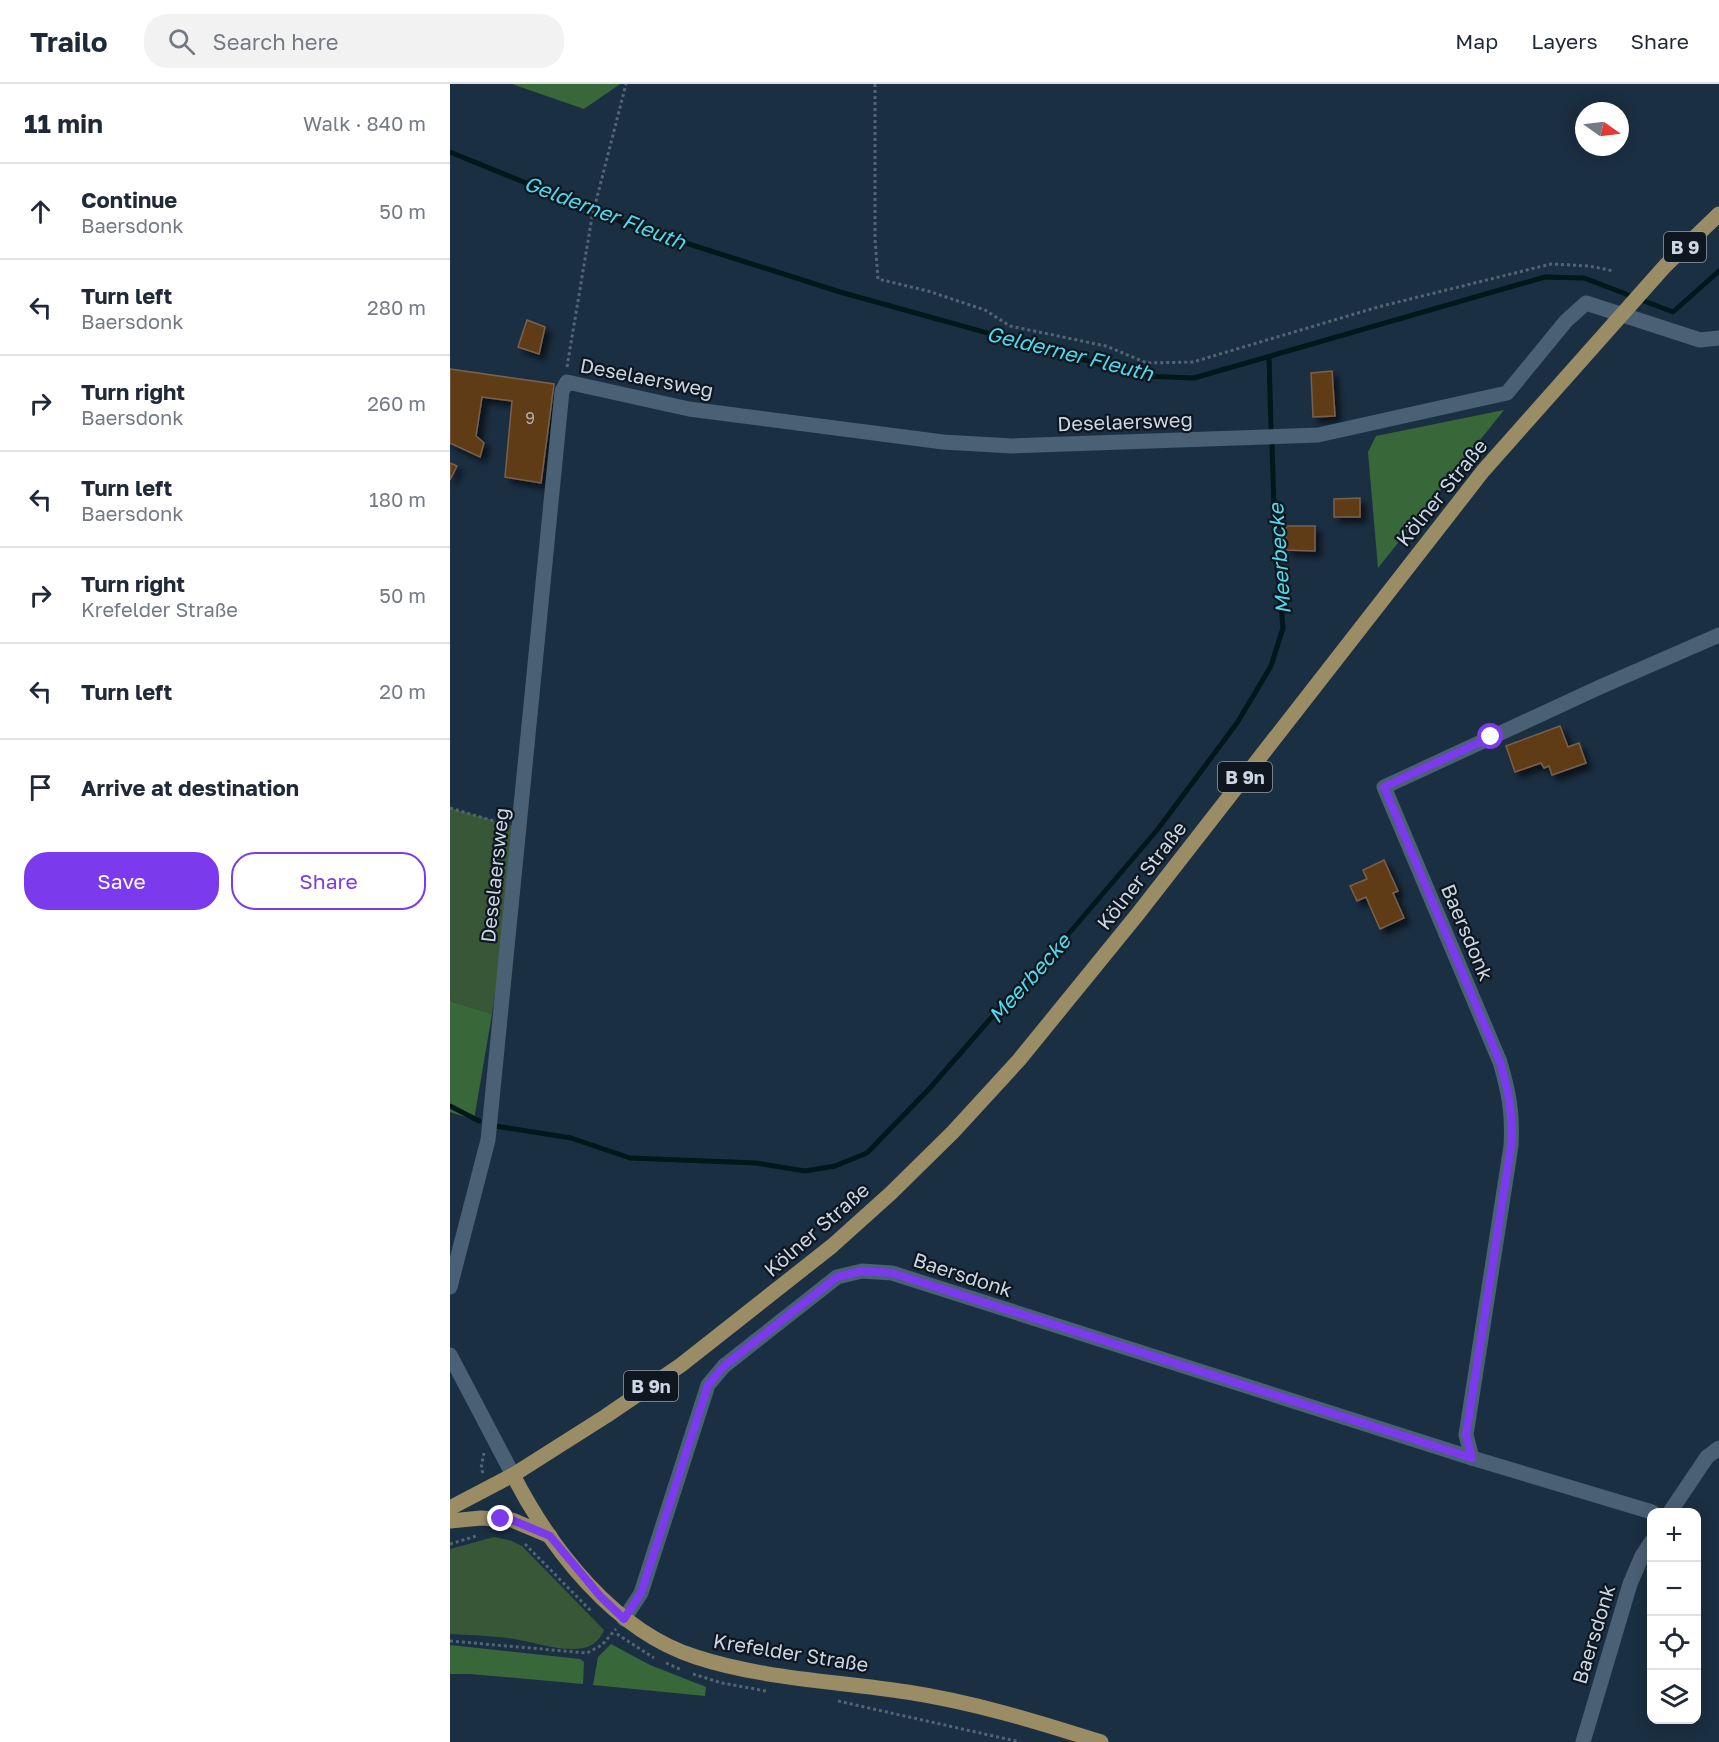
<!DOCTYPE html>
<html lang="en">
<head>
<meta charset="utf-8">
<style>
	:root { --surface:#fff; --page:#f2f2f3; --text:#1f2937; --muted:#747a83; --line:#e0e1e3; --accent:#7c3aed }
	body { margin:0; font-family:"Golos Text",sans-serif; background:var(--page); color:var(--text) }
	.controls { position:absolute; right:18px; bottom:18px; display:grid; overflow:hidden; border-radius:12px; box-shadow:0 3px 15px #0003 }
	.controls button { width:54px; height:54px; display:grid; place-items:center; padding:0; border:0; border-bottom:2px solid var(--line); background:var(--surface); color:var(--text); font:30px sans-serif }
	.compass { position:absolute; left:1125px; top:18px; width:54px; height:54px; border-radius:50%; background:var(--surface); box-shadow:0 3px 15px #0003; rotate:104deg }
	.stop { position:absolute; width:18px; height:18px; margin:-14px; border:4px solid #7c3aed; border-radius:50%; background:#fff }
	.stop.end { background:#7c3aed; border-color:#fff; box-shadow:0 2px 6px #0008 }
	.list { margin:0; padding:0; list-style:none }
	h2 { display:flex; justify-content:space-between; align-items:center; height:78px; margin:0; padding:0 24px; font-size:26px }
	h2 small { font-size:20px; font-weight:400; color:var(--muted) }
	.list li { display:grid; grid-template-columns:39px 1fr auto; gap:18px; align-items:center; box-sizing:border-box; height:96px; padding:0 24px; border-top:2px solid var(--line) }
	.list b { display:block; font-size:22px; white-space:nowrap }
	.list p { margin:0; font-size:20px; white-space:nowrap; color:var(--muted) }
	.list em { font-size:20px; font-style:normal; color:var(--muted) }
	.actions { display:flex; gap:12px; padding:18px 24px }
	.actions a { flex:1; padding:14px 0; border:2px solid var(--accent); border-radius:24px; text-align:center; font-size:21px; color:var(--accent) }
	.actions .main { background:var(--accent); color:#fff }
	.icon { flex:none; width:33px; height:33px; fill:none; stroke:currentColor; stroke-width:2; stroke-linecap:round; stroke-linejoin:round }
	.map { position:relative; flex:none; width:1269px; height:1658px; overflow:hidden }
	header { display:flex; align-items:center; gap:36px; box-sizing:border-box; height:84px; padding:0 30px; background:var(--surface); border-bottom:2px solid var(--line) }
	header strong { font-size:28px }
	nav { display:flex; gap:33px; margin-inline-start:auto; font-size:21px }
	.search { width:420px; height:54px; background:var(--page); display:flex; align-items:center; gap:15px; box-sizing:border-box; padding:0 21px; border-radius:24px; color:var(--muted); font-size:22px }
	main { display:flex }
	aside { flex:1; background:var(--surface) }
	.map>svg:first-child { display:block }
</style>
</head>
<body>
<header>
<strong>Trailo</strong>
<div class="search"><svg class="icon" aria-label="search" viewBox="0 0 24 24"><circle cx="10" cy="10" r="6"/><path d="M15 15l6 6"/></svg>Search here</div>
<nav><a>Map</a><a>Layers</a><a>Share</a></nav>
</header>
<main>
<aside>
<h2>11 min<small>Walk · 840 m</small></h2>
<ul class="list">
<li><svg class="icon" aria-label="ahead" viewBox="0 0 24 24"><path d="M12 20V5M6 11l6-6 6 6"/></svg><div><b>Continue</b><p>Baersdonk</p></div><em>50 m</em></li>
<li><svg class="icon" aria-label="left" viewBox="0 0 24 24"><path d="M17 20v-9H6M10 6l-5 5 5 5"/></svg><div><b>Turn left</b><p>Baersdonk</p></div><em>280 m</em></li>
<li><svg class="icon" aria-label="right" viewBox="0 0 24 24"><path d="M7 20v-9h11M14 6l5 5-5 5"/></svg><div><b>Turn right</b><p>Baersdonk</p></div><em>260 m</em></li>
<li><svg class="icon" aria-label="left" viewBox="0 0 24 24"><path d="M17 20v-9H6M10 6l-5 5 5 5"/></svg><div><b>Turn left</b><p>Baersdonk</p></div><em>180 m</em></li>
<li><svg class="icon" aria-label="right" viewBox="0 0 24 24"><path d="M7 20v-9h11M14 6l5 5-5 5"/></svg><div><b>Turn right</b><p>Krefelder Straße</p></div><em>50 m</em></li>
<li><svg class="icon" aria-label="left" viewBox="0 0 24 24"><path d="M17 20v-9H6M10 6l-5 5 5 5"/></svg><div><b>Turn left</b></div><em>20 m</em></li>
<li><svg class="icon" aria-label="arrive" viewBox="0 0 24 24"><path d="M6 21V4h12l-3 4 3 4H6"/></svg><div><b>Arrive at destination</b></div></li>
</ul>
<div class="actions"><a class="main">Save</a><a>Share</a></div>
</aside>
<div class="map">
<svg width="1269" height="1658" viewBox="0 0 1269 1658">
	<defs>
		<filter id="shadow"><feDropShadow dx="5.5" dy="5.5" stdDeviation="3" flood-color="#0009"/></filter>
	</defs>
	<rect width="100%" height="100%" fill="#1b2f42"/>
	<g fill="#375737">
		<path d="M0 724 70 744 42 930 0 917Z"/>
		<path d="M44 1453 62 1457 72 1462 154 1546C150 1555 145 1561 134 1564 113 1568 86 1559 65 1555 44 1552 22 1551 0 1550V1465Z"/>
	</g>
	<g fill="#38683a">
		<path d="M62 0H170L134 25Z"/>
		<path d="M1054 326 928 484 918 368 926 352Z"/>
		<path d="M0 917 42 930 24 1036 0 1028Z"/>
		<path d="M161 1560 200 1581 256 1603 255 1612 143 1601 148 1573Z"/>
		<path d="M0 1561 130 1575 134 1578 133 1600 20 1590H0Z"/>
	</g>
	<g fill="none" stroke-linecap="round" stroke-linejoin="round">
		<g stroke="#00171b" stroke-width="5">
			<path d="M0 68 179 141 390 208 692 292 744 294 1095 193 1134 194 1223 228 1269 187"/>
			<path d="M819 273 821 344"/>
			<path d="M0 1022 29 1037"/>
			<path d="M45 1042 121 1054 180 1074 306 1079 355 1087 385 1082 417 1069 480 1004 562 910 586 888 708 745 787 639 821 582 833 544 825 453 822 361"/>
		</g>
	</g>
	<g fill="#5f3b14" stroke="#78614d" stroke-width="1.5" filter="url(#shadow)">
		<path d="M77 236 95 243 89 270 68 263Z"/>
		<path d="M0 285 104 300 91 399 55 393 62 317 32 313 26 352 34 359 30 373 0 359Z"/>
		<path d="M882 287 885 332 863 333 861 289Z"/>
		<path d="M0 379 7 382 0 396Z"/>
		<path d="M910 414V433H884V415Z"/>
		<path d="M836 442H865V467L836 466Z"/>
		<path d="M1110 642 1118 663 1129 659 1136 679 1102 691 1099 682 1094 684 1091 679 1065 688 1056 662Z"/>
		<path d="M934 776 948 807 943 809 954 834 930 845 916 813 907 817 900 802 917 795 913 786Z"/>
	</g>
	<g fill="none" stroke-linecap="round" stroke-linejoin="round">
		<g stroke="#536475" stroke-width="3" stroke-dasharray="3 3" stroke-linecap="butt">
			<path d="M425 0V155L428 195 478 207 535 226 560 242 656 262 697 279 743 278 928 223 1101 180 1139 182 1164 187"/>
			<path d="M117 283 142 133 176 0"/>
			<path d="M0 724 54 740"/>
			<path d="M33 1389 31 1384 34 1369"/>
			<path d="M0 1460 26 1452"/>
			<path d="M75 1460 142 1528"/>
			<path d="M167 1550 204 1574"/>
			<path d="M0 1557 137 1569 152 1561 166 1545"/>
			<path d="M216 1579 232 1586"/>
			<path d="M243 1590 272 1599 316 1607"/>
			<path d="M388 1617 570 1658"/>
		</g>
		<g stroke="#4a6075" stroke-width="15">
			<path d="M0 1203 38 1056 112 307 117 298 239 325 493 358 562 362 868 351 1057 309 1116 237 1136 219 1250 256 1269 254"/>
			<path d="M0 1271 63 1391"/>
			<path d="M1202 1428 1022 1374 1016 1351 1061 1062C1063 1029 1059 1009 1050 978L934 703 1150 603 1269 551"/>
			<path d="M1220 1428 1257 1373 1269 1364"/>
			<path d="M174 1535 191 1509 258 1301 274 1282 387 1193 412 1187 442 1189 1022 1374"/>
			<path d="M1133 1658 1180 1500 1192 1472 1202 1457"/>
		</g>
		<g stroke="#9a8c65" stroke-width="15">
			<path d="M63 1391C101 1465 164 1547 246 1573 313 1595 387 1597 457 1608 523 1618 588 1638 651 1658"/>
			<path d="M0 1424 63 1391 156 1332 231 1281 382 1162 441 1109 503 1048 569 976 687 831 1033 387 1215 182 1269 130"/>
			<path d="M0 1437 31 1434 62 1436 100 1452"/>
		</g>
	</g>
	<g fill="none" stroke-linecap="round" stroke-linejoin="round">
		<path stroke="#7c3aed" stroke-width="8" d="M51 1435 62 1436 100 1452 150 1512 174 1535 191 1509 258 1301 274 1282 387 1193 412 1187 442 1189 1022 1374 1016 1351 1061 1062C1063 1029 1059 1009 1050 978L934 703 1041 653"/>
	</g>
	<g text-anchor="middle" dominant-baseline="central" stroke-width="4.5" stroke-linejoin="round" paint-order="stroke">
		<g font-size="16" fill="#b0b0b0">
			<text x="80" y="334">9</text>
		</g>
		<g fill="#0e161f" stroke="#929da9" stroke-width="1.5">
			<rect x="1214" y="148" width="42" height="30" rx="4.5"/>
			<rect x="768" y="678" width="54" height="30" rx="4.5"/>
			<rect x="174" y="1287" width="54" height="30" rx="4.5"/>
		</g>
		<g font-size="18" font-weight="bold" fill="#cbd7e4">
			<text x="1235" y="163">B 9</text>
			<text x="795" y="693">B 9n</text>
			<text x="201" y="1302">B 9n</text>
		</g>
		<g font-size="20" fill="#cbd7e4" stroke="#0e161f">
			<text transform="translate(197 293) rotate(11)">Deselaersweg</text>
			<text transform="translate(675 337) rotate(-2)">Deselaersweg</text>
			<text transform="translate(991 408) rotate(-51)">Kölner Straße</text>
			<text transform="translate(44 791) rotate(-84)">Deselaersweg</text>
			<text transform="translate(691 791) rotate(-52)">Kölner Straße</text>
			<text transform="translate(1018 848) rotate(67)">Baersdonk</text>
			<text transform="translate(366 1145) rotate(-41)">Kölner Straße</text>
			<text transform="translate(513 1190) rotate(18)">Baersdonk</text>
			<text transform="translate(1143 1550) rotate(-73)">Baersdonk</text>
			<text transform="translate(341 1568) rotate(9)">Krefelder Straße</text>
		</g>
		<g font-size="21" font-style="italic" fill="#4edbec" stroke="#0e161f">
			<text transform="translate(155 128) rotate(21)">Gelderner Fleuth</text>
			<text transform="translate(620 269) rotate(14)">Gelderner Fleuth</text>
			<text transform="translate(829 475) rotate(-94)">Meerbecke</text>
			<text transform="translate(579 894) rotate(-48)">Meerbecke</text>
		</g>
	</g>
</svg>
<div class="controls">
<button>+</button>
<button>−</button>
<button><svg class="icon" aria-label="locate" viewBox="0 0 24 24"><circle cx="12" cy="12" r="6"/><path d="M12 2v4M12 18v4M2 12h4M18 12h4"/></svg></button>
<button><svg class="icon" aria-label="layers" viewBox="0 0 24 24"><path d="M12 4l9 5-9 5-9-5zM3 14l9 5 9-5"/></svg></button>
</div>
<svg class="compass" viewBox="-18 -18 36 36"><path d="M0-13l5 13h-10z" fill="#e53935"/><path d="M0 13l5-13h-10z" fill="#747a83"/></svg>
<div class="stop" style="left:1041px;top:653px"></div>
<div class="stop end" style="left:51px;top:1435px"></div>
</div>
</main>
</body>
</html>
